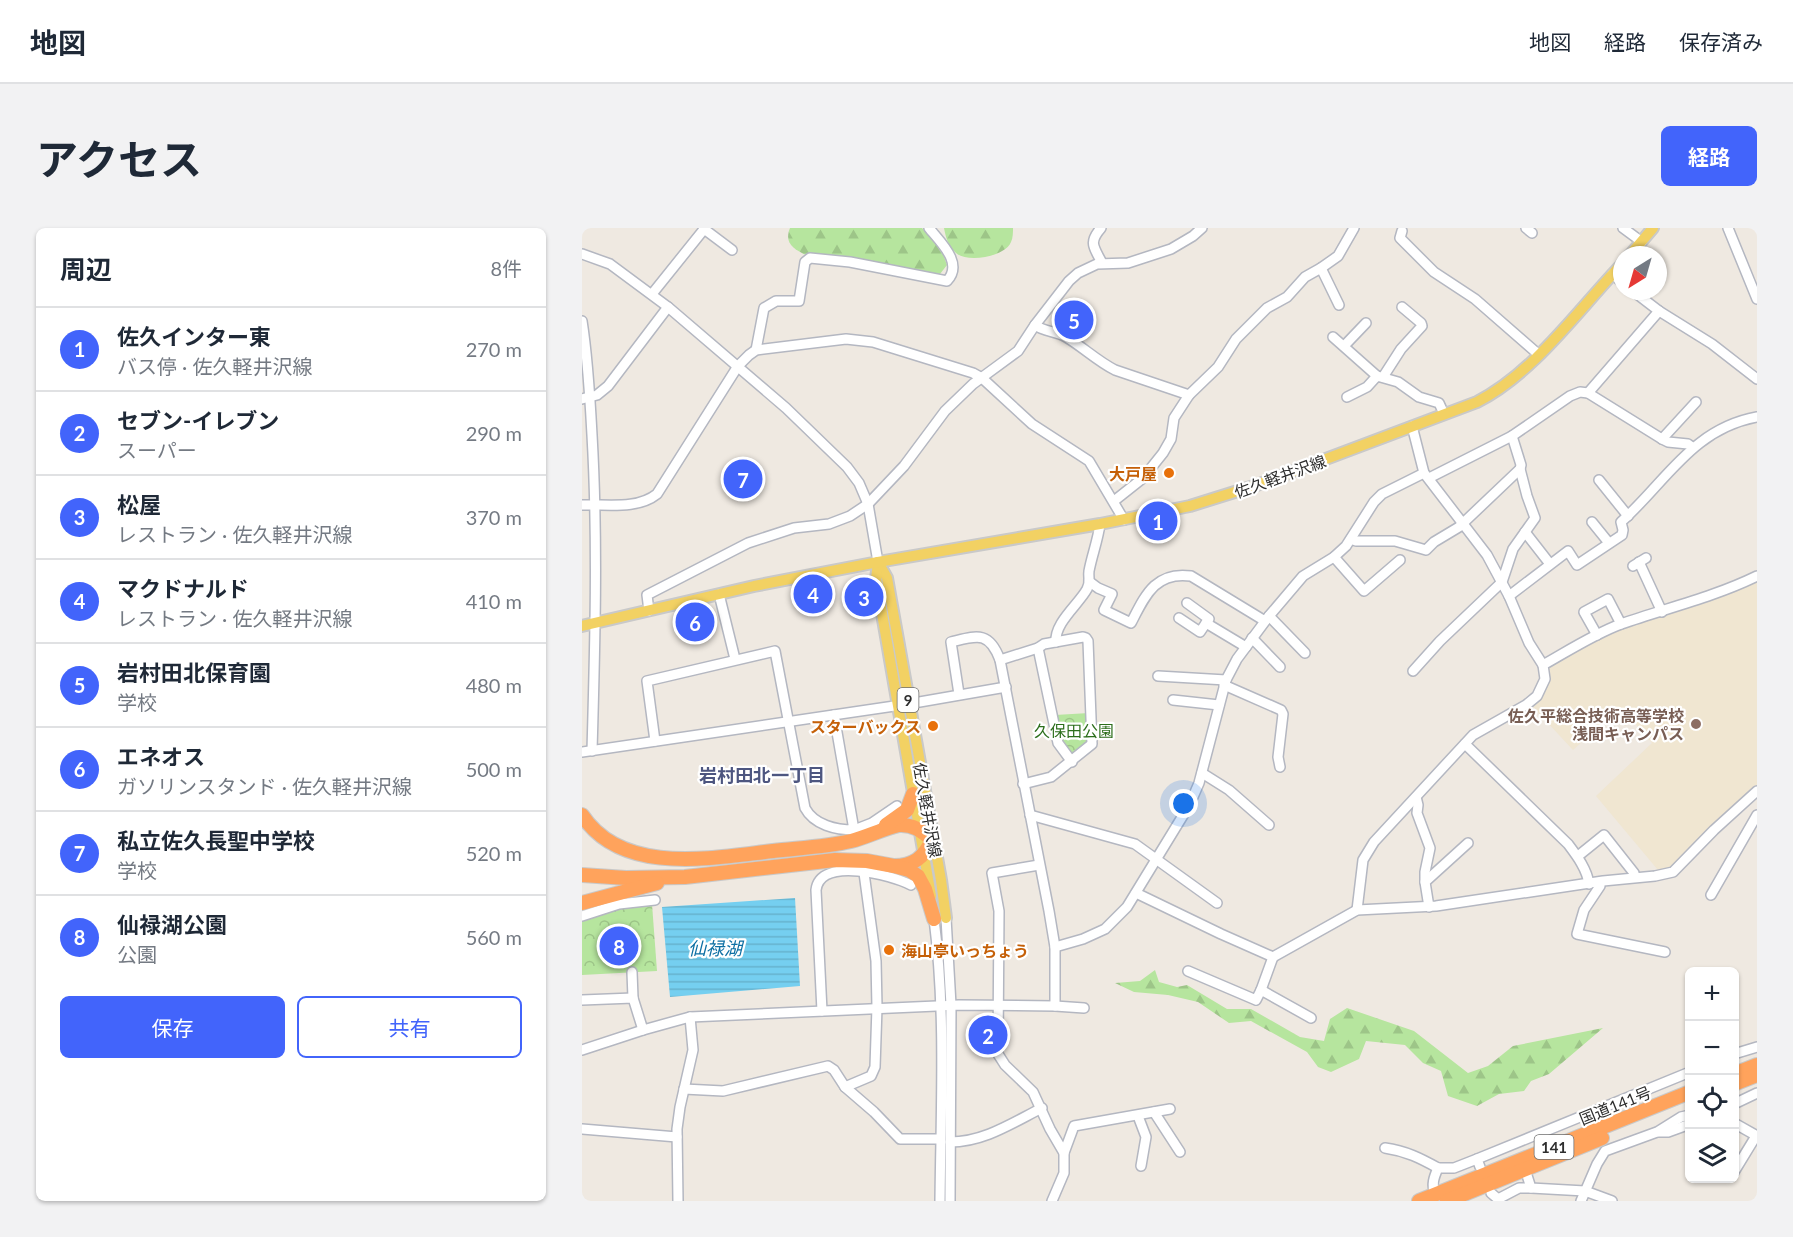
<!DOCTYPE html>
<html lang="ja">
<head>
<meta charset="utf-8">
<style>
	:root { --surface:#fff; --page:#f2f2f3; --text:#1f2937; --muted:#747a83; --line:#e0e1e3; --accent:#4264fb }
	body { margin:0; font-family:Lato,"Noto Sans JP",sans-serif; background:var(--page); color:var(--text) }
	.controls { position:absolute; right:18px; bottom:18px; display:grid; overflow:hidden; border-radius:9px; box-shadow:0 2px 4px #0004 }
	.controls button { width:54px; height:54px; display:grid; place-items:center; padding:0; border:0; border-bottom:2px solid var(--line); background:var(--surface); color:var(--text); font:30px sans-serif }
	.compass { position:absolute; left:1031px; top:18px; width:54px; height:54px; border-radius:50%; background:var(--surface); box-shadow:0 2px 4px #0004; rotate:217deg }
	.you { position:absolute; left:602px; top:576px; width:21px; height:21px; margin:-15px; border:4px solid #fff; border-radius:50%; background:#1a73e8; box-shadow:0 0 0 9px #1a73e833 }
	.badge { display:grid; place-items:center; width:39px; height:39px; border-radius:50%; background:var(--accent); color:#fff; font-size:20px; font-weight:700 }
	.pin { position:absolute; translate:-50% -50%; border:3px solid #fff; box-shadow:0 2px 6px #0006 }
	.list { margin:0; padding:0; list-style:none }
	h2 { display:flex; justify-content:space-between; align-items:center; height:78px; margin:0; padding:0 24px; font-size:26px }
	h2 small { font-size:20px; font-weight:400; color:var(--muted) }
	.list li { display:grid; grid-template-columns:39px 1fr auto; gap:18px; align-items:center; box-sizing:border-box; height:84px; padding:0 24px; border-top:2px solid var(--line) }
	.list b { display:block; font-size:22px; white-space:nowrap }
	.list p { margin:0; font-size:20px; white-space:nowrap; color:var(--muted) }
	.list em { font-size:20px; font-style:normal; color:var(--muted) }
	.actions { display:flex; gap:12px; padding:18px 24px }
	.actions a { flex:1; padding:14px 0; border:2px solid var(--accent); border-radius:9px; text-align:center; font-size:21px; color:var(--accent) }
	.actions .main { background:var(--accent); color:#fff }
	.icon { flex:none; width:33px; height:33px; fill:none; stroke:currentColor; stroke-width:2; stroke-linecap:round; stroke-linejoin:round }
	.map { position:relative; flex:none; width:1175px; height:973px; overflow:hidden; border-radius:9px }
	header { display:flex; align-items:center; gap:36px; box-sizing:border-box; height:84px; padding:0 30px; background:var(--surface); border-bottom:2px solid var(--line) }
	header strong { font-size:28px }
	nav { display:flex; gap:33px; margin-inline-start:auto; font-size:21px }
	.intro { display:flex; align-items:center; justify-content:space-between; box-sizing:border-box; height:144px; padding:0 36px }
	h1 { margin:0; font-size:42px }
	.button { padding:15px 27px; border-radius:9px; background:var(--accent); color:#fff; font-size:21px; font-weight:700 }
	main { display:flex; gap:36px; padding:0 36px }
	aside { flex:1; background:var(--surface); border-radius:9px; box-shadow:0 2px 4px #0004 }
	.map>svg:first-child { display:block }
</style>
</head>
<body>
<header>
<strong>地図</strong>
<nav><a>地図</a><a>経路</a><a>保存済み</a></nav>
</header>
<div class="intro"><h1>アクセス</h1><a class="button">経路</a></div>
<main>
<aside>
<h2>周辺<small>8件</small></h2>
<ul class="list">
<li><span class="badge">1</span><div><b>佐久インター東</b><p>バス停 · 佐久軽井沢線</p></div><em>270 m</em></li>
<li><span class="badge">2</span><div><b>セブン-イレブン</b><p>スーパー</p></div><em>290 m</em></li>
<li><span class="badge">3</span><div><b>松屋</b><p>レストラン · 佐久軽井沢線</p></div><em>370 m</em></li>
<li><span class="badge">4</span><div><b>マクドナルド</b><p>レストラン · 佐久軽井沢線</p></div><em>410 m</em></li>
<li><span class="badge">5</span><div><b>岩村田北保育園</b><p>学校</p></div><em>480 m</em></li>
<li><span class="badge">6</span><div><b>エネオス</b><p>ガソリンスタンド · 佐久軽井沢線</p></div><em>500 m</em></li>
<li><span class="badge">7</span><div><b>私立佐久長聖中学校</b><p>学校</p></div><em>520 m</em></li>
<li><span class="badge">8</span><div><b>仙禄湖公園</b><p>公園</p></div><em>560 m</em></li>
</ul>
<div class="actions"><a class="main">保存</a><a>共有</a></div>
</aside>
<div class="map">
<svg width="1175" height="973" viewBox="0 0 1175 973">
	<defs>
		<pattern id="forest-firs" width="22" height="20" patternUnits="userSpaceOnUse" patternTransform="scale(1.5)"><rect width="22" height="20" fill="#b6e59e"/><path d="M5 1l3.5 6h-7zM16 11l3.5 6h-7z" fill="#9dc588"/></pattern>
		<pattern id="park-crowns" width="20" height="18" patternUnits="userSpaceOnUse" patternTransform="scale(1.5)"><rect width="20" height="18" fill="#b6e59e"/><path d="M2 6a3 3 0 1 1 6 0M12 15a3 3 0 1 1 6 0" fill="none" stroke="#9dc588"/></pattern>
		<pattern id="water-rules" width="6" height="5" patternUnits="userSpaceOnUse" patternTransform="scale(1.5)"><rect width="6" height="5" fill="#75cff0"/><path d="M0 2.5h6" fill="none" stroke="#66b2ce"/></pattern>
	</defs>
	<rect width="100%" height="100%" fill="#efe9e1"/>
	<path fill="#f0e6d1" d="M1175 350V560L1087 641 1076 642 1014 568 1070 515 1051 493 1043 498 1032 485 991 522 950 478 956 473 965 458V440L976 432 1024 406Z"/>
	<g fill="url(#forest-firs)">
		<path d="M208 0H340L358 18 365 37 358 46 224 27C211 21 202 15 208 0Z"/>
		<path d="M362 0H431C431 4 431 10 429 14 423 29 385 35 374 25 366 18 364 10 362 0Z"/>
		<path d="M573 742 577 754 595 759 605 757 645 781H669L718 809 742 813 748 791 765 780 832 803 886 845 906 838 931 818 1021 800 967 846 949 853 942 863 917 866 895 878 866 868 859 843 841 835 823 817 784 813 777 831 749 844 736 839 725 824 669 793 647 795 616 774 586 767 552 764 533 755 558 753Z"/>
	</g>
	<g fill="url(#park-crowns)">
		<path d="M507 485 509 511 491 527 478 511 473 487Z"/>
		<path d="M70 676 75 743 0 747V692L37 679Z"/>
	</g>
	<path fill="url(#water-rules)" d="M213 670 218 758 88 769 80 679Z"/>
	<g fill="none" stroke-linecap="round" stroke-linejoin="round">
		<defs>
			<g id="minor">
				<path d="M519 0C506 15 512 19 520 35"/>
				<path d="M944 0 950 5"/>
				<path d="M1041 0 1060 14"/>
				<path d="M1146 0 1175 71"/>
				<path d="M122 1 150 22"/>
				<path d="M820 3 818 10 852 44 893 71 956 126"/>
				<path d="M0 26 28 36 86 79 204 180 265 239 277 255 286 276 296 334"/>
				<path d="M739 40 757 77"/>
				<path d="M1030 46 1040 54"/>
				<path d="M1051 63 1077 83 1130 116 1175 151"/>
				<path d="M70 66 123 0"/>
				<path d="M0 93C6 131 8 169 10 207 16 312 13 417 10 523"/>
				<path d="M453 97C462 104 474 103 484 109 501 119 515 133 533 142L607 167"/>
				<path d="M751 109 795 148"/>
				<path d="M762 118 784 95"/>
				<path d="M174 122 182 80 194 73H217L223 34 228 30 268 34 365 53C382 35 358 14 347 0"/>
				<path d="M801 149 819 121 840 98 839 95 820 79"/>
				<path d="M1006 165 1077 83"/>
				<path d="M765 169 785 159 795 148 816 154 837 169 857 175 862 186"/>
				<path d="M0 171 15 167 26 158 86 79"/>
				<path d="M830 198 842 245 905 327 927 368 947 415 961 437"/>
				<path d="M1080 211 1114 174"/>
				<path d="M847 250 930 208 988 168 998 164 1006 165 1080 211 1086 214 1106 216 1110 219"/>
				<path d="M1017 252 1046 288"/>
				<path d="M532 273 561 250 581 225 589 211 592 190 607 167 636 139 654 111 685 80 705 69 723 49 739 40 756 28 772 0"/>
				<path d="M0 277C24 276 55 282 75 266L156 138 167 127 174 122 264 111 291 114 391 145 400 150 450 196 507 233 542 292"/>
				<path d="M1010 294 1027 315"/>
				<path d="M943 304 968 336"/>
				<path d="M769 311 774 313H813L844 322 852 314 877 299 938 241 939 237 930 208"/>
				<path d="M752 329 782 363 818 332"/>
				<path d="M1057 334 1080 384"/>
				<path d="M1051 338 1064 330"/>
				<path d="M508 354 516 360 530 366 522 382 549 395C563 368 573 343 609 348L683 393"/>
				<path d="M137 366 153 431"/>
				<path d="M927 368 986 323 995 337 1040 307 1041 302 1039 294C1084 254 1110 201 1175 189"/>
				<path d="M605 375 627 391 624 395"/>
				<path d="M67 383 65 367 166 315 212 300 247 296 268 288 286 276 322 238 363 183 391 156 436 123 453 97 487 53 496 45 515 36 546 35 589 21 611 8 620 0"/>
				<path d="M687 388 723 425"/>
				<path d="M597 390 618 404 624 395 664 419"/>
				<path d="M1015 407 1002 384 1026 371 1039 396"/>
				<path d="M670 410 698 439"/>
				<path d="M474 414C472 395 497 376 505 361 509 354 506 350 507 343 510 327 516 312 518 296"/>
				<path d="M456 420 476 515 490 534"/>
				<path d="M418 432 456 420 462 416 501 409 504 410 506 413 510 516 469 549 441 556"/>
				<path d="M831 443 858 413 920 354 931 321 953 290 945 268 938 241"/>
				<path d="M576 448 644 452"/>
				<path d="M642 457 699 482 701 486 696 529 698 539"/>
				<path d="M591 472 637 477"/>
				<path d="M73 513 65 453 193 423 223 580C232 597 254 602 272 602L252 487"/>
				<path d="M883 516 986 616C995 628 1005 641 1007 656"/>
				<path d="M0 524 326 476 424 459"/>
				<path d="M620 545 647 562 687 597"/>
				<path d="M834 569 836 577 835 585 848 620 843 644V654"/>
				<path d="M448 587 553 616 635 675"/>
				<path d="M272 602 290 595 315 578"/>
				<path d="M996 628 1022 607 1052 645 1053 649"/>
				<path d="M457 637 410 645 417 683 416 820V826L423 837 451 864 468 901 482 925V945L470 973"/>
				<path d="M1018 655V658L1002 682 995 706 1083 724"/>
				<path d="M554 665 639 706 691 729 775 682 854 678 1021 653 1073 648 1091 644 1132 602 1175 563"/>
				<path d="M1129 667 1175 587"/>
				<path d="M847 679 843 654 886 615"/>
				<path d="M775 682 781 632 792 614 891 507 944 477 955 468 963 451 961 437C986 423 1012 406 1039 396 1085 380 1132 369 1175 348"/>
				<path d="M0 688 37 676 73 672"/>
				<path d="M364 690 369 777 368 973"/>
				<path d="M352 691C364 784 359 880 358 973"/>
				<path d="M473 719 501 711 523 701 545 679 608 576 617 555 644 452 655 431 687 388 721 348 752 329 764 318 792 274 800 266 842 245"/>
				<path d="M606 743 674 772 679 762 691 729"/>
				<path d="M50 744 51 770"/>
				<path d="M679 762 729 790"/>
				<path d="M0 772 51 770 61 802"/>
				<path d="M473 778 502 780"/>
				<path d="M240 783 234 662C238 628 310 647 329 657"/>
				<path d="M0 822 61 802 108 789 377 777 473 778V719L467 683 418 432C407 402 394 408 369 414L377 466"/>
				<path d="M1152 826 1175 819"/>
				<path d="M263 859 289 848 293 839 295 779 294 733 282 645"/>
				<path d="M102 861 141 863 246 838 252 842 263 859 292 884 318 911H358"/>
				<path d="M1152 876 1175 865"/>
				<path d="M572 884 598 924"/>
				<path d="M556 888 564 909 559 938"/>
				<path d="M1152 895 1175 908"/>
				<path d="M0 901 95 909"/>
				<path d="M1077 904H1086L1108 896"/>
				<path d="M368 914C402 914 430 895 460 880"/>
				<path d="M803 920C824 923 838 930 856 940"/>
				<path d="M482 925 492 898 588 881"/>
				<path d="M898 939 895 931 1108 844"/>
				<path d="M943 941 949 960 1003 963 1030 973"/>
				<path d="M1152 944 1174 908"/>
				<path d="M909 965 916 971 937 960H949"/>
				<path d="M853 966C849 957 852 949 856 940H872L895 931"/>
				<path d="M96 973 95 901 98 879 111 822 108 789"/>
				<path d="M999 973 1015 936 1023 923 1075 904 1099 889 1108 887"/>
			</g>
			<g id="major">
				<path d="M1048 27 1071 0"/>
				<path d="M296 334 305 350 359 652 364 690"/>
				<path d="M296 334 294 351 349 668"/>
				<path d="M0 398 172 358 296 334 518 296 608 278 675 257 895 174C952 145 996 82 1040 36"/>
			</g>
			<g id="highway">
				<path d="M0 587C40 648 130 630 191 623 217 620 244 619 269 613 285 609 300 601 317 597 331 596 340 603 350 612 342 629 332 638 312 638"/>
				<path d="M304 597 325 582 331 566"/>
				<path d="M0 647 44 650 103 649 253 632 285 633 312 638 327 642 336 648 343 661 352 691"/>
				<path d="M0 675 75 655"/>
				<path d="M1152 846 1175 837"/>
				<path d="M1152 856 1175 847"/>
				<path d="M837 973 1108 864"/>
				<path d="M865 973 1020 910"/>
			</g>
		</defs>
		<use href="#minor" stroke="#b4b7c1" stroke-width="12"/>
		<use href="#major" stroke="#c9c9c9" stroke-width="14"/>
		<use href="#highway" stroke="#c9c9c9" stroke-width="16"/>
		<use href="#minor" stroke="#fff" stroke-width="9"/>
		<use href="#major" stroke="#f2d163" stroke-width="10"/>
		<use href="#highway" stroke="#ffa35c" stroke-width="14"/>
	</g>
	<g fill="#e8710a" stroke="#fff" stroke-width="2">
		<circle cx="587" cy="245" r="6"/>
		<circle cx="351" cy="498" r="6"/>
		<circle cx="307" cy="722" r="6"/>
	</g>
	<circle fill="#8d6e63" stroke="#fff" stroke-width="2" cx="1114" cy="496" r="6"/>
	<g text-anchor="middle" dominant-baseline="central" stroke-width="4.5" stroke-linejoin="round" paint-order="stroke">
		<g fill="#fff" stroke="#6d6d6d" stroke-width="1.5">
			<rect x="315.5" y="460" width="21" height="24" rx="4.5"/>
			<rect x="952.5" y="907" width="39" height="24" rx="4.5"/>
		</g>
		<g font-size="15" font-weight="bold" fill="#2e2e2e">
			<text x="326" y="472">9</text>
			<text x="972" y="919">141</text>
		</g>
		<g font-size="16" font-weight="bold" fill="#c56008" stroke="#fff" text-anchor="end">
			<text x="575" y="245">大戸屋</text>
			<text x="339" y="498">スターバックス</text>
			<text x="319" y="722" text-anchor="start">海山亭いっちょう</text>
		</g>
		<g font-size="16" fill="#2e2e2e" stroke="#fff">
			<text transform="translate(698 248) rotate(-20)">佐久軽井沢線</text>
			<text transform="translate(346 582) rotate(80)">佐久軽井沢線</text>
			<text transform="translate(1033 877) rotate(-22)">国道141号</text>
		</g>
		<g font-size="16" font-weight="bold" fill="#785e54" stroke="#fff" text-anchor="end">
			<text x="1102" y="487">佐久平総合技術高等学校<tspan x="1102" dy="18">浅間キャンパス</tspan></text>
		</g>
		<g font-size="16" fill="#2c6e1b" stroke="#fff">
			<text x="492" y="502">久保田公園</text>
		</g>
		<g font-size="18" font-weight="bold" fill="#4d5680" stroke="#fff">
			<text x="180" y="547">岩村田北一丁目</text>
		</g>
		<g font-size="18" font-style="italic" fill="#0d6fa3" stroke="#fff">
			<text x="133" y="720">仙禄湖</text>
		</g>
	</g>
</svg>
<div class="controls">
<button>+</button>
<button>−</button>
<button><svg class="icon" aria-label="locate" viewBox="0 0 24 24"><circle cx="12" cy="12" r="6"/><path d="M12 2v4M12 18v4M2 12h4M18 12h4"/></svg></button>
<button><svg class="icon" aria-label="layers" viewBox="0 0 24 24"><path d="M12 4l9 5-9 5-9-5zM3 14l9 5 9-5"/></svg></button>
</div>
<svg class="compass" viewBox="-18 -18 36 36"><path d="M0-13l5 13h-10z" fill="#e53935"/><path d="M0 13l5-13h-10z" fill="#747a83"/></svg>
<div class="you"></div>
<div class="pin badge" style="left:576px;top:293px">1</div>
<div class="pin badge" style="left:406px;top:807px">2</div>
<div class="pin badge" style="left:282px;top:369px">3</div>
<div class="pin badge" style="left:231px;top:366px">4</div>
<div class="pin badge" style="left:492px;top:92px">5</div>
<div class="pin badge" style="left:113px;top:394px">6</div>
<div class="pin badge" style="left:161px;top:251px">7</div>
<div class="pin badge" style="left:37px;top:718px">8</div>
</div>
</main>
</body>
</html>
